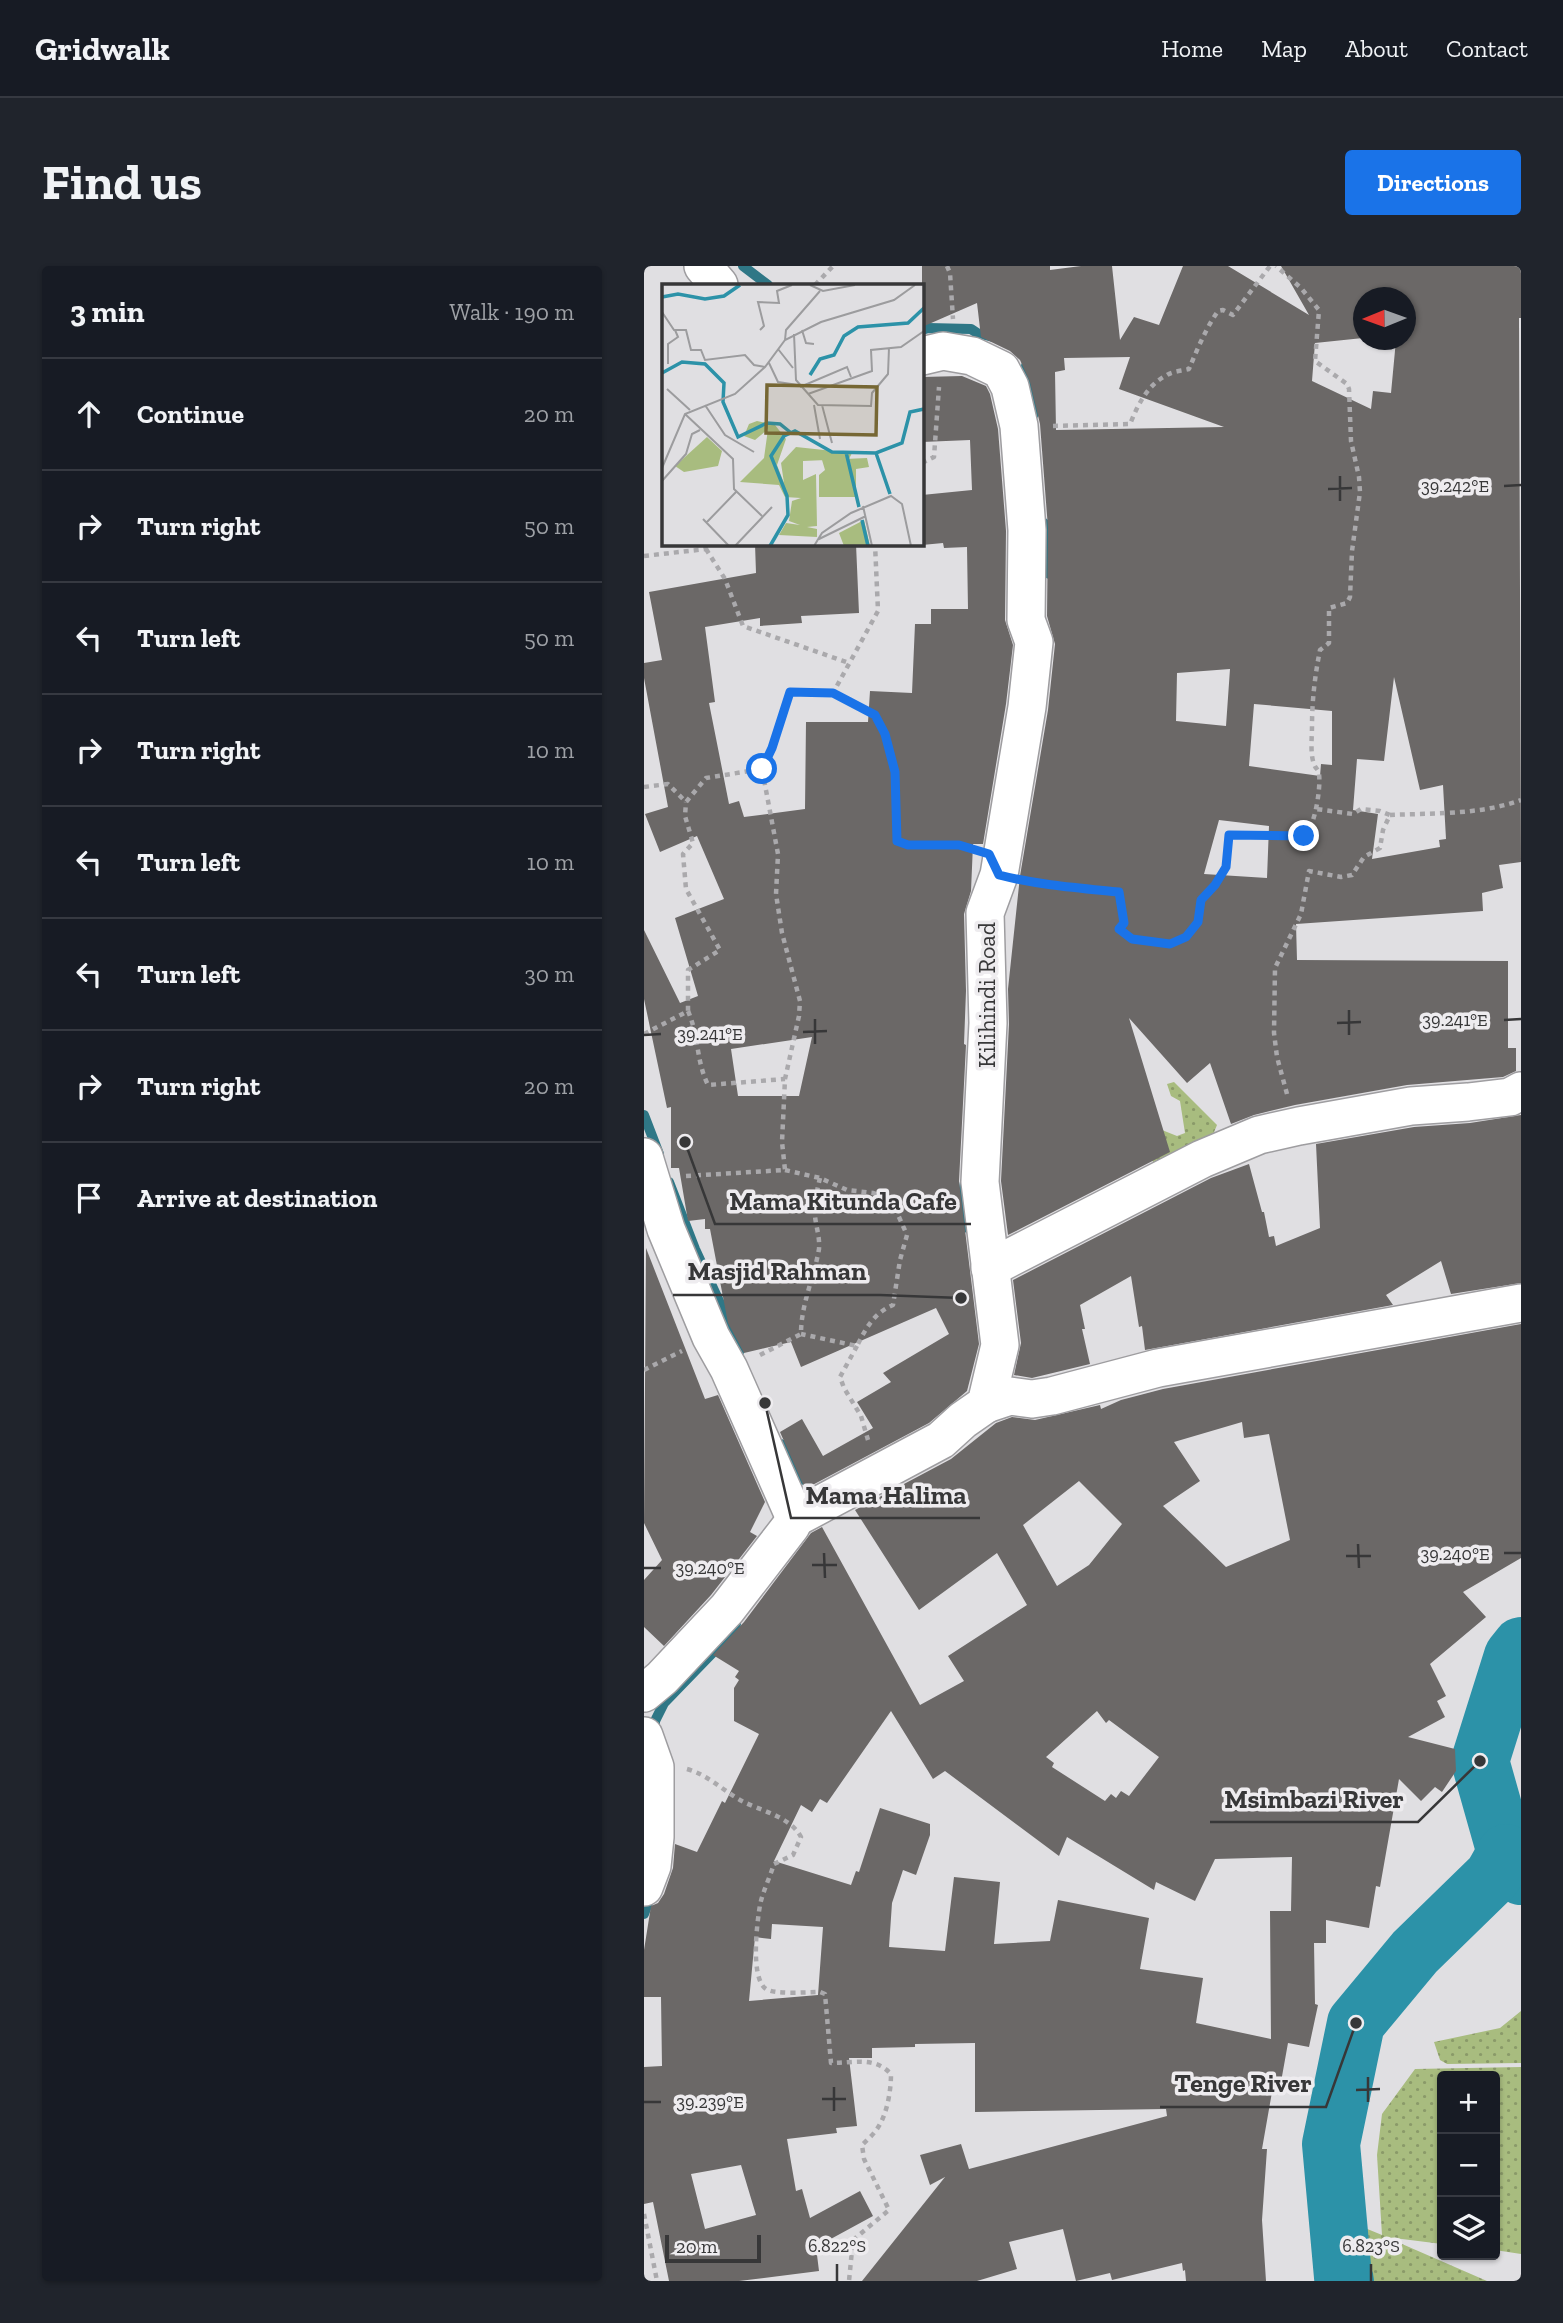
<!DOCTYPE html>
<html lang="en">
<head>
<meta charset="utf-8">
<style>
	:root { --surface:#171b24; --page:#20242c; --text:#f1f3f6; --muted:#9ea1a6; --line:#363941; --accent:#1a73e8 }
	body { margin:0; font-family:"Zilla Slab",serif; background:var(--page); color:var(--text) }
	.controls { position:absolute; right:21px; bottom:21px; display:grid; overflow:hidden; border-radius:7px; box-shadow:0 2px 5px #0004 }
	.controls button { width:63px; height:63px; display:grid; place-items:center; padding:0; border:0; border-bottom:2px solid var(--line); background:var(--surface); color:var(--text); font:35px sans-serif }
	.compass { position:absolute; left:709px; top:21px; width:63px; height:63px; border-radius:50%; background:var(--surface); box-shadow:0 2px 5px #0004; rotate:269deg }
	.scale { position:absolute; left:21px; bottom:18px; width:96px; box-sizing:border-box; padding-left:7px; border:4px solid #373738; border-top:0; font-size:19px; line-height:24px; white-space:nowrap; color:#373738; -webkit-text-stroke:5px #eeecef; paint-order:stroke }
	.stop { position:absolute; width:21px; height:21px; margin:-16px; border:5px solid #1a73e8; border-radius:50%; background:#fff }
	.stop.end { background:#1a73e8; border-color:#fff; box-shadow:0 2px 7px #0008 }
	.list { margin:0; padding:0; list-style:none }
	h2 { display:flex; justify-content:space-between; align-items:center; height:91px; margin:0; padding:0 28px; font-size:30px }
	h2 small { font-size:23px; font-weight:400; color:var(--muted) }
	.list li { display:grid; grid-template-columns:46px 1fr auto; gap:21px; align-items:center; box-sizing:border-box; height:112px; padding:0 28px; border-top:2px solid var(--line) }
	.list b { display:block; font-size:26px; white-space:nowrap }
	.list em { font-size:23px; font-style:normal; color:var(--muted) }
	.icon { flex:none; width:38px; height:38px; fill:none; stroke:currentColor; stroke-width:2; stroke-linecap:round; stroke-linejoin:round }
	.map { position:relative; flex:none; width:877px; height:2015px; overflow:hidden; border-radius:7px }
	header { display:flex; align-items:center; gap:42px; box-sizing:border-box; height:98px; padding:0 35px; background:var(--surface); border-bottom:2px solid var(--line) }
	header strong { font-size:33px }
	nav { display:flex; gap:38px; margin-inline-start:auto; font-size:24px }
	.intro { display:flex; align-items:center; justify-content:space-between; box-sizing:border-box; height:168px; padding:0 42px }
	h1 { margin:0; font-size:49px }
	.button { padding:18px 32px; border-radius:7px; background:var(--accent); color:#fff; font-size:24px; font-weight:700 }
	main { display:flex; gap:42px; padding:0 42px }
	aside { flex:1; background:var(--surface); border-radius:7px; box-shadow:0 2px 5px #0004 }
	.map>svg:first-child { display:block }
</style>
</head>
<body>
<header>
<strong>Gridwalk</strong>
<nav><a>Home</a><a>Map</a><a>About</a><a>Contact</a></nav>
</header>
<div class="intro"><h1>Find us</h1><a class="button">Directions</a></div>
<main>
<aside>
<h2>3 min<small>Walk · 190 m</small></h2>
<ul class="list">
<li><svg class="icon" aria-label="ahead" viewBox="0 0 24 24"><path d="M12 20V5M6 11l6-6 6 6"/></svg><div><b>Continue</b></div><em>20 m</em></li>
<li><svg class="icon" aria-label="right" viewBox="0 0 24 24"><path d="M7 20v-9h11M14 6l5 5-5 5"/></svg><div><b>Turn right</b></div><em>50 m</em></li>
<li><svg class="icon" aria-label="left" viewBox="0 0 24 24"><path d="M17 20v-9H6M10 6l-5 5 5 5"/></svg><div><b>Turn left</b></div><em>50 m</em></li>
<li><svg class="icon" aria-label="right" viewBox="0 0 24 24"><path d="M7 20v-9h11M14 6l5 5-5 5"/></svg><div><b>Turn right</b></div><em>10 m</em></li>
<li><svg class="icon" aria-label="left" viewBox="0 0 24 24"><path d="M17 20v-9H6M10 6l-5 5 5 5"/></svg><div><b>Turn left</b></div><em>10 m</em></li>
<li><svg class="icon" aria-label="left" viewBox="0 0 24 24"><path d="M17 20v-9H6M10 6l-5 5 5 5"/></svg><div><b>Turn left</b></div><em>30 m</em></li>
<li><svg class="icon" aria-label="right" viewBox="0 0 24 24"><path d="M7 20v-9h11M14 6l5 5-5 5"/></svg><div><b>Turn right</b></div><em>20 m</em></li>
<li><svg class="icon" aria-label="arrive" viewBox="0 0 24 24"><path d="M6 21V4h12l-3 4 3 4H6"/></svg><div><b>Arrive at destination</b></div></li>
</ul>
</aside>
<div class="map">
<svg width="877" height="2015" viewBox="0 0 877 2015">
	<defs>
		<pattern id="grass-dots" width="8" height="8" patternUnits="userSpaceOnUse" patternTransform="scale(1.75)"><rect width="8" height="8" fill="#a8bc7f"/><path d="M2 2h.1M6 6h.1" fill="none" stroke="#8a9a69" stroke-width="1.8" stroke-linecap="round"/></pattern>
	</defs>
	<rect width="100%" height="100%" fill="#e0dfe2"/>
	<g fill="url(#grass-dots)">
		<path d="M530 816 573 859 563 883 514 902 506 892 513 862 533 870 541 867 536 835 527 830 523 818Z"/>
		<path d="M877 1745V1797L803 1798 796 1794 790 1776 856 1762Z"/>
		<path d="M877 1801V1988L851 1984V1810H798V1978L742 1971 843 2015H704L716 1960 738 1969 733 1889 738 1848 771 1803Z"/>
	</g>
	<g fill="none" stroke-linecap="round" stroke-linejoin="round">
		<g stroke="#2f7786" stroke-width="10">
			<path d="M99 0 124 19"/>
			<path d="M278 64 284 62 327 63 333 67 349 71"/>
			<path d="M382 100 390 148"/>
			<path d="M400 257 405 308"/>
			<path d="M0 849 15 888"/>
			<path d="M25 916 51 983 92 1072 95 1086"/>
			<path d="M321 916 318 937 325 963"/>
			<path d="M137 1178 157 1214"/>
			<path d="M11 1467V1455L20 1437 79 1376 92 1358"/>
			<path d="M0 1648 7 1629"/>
		</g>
		<g stroke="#2c92a8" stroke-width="58">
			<path d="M877 1380 869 1390 836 1495 862 1587 877 1610"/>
			<path d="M701 2015 699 2011 687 1878 712 1757 771 1686 849 1610 862 1587"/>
		</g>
	</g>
	<g fill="#6b6867" fill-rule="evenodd">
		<path d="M278 0H406V4L437 0H468L476 74 490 51 515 59 539 0H584L665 49 637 0H877V52H875L877 596 855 599 859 622 838 627 839 645 652 658 653 694 864 695V782H872V805L859 811 763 819 651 839 610 849 587 858 566 797 543 817 485 752 526 886 364 969 357 915 365 758 364 723 376 610 404 444 411 378 403 350 404 262 396 158 386 116 376 94 366 85 337 71 333 37 278 61ZM719 32H761V74H752L747 127 729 125 727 143 668 115 671 77 719 72ZM486 91 475 123 580 161 412 164 411 106 421 104 420 92ZM586 403 582 460 532 455 533 407ZM750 411 776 524 799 519 802 573 795 574 796 581 728 593 734 548 709 544 713 493 740 495ZM610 438 688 445V499L677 498 676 510 605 500ZM575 554 625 560 623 612 560 608Z"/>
		<path d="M318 110 342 120 346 128 354 163 362 265 361 354 369 379 362 438 339 578H329L327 625 320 648 322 725 320 778 322 779 315 915 335 1078 323 1125 285 1157 161 1223 136 1166 158 1153 179 1190 229 1162 213 1136 247 1116 239 1107 305 1068 292 1042 157 1101 147 1076 100 1087 84 1057 66 963H61V953L44 955 35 902H27V841L23 842 0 733V664L36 737 54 730 31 652 80 633 53 570 16 586 1 548 24 541 0 412V397L18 394 5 326 112 307 111 278H212L215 347 157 350 158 357 116 360V352L61 361 71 436 65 437 85 538 95 535 100 551 161 543 162 456H224L226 425 268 427 271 358H287V343H324L323 281 300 282 299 277 278 279V229L328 224 326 174 278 176V111ZM168 771 155 830H94L87 783Z"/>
		<path d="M877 849V1017L807 1028 797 995 742 1029 749 1039 501 1084 498 1060 495 1061 487 1010 436 1039 441 1063H438L446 1098 388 1112 370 1109 377 1077 369 1014 567 912 605 898 618 946H620L625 971 630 970 632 980 676 962 672 878 770 861 826 857Z"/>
		<path d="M2 982 61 1133 74 1129 121 1236 106 1266 113 1270 67 1329 20 1380 0 1361V1314L18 1294 0 1257Z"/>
		<path d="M877 1058V1292L819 1326 842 1351 786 1398 802 1430 793 1435 801 1451 764 1471 811 1483 812 1505 798 1526 791 1521 777 1535 755 1513 736 1621 732 1620 725 1662 682 1654V1677H670L671 1738 674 1739 665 1781 644 1777 635 1827 628 1826 618 1883H623L618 1954 622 2015H542L541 2004 539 2005 538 1997 468 2014 466 2007 432 2015 419 1963 365 1976 373 2003 333 2015H218L301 1911 286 1919 276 1889 317 1878 325 1903 523 1850 522 1843 331 1846V1777L271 1778V1781L228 1782V1792H205L213 1860 192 1862 193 1867 143 1873 152 1925 158 1923 166 1952 216 1925 229 1950 172 1981 175 2005 95 2015H25L9 1936 0 1938V1801L18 1800 17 1731H0V1684L7 1640 14 1637 20 1628 29 1602 31 1578 53 1586 78 1535 81 1537 115 1468 90 1455V1422L95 1414 91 1411 95 1405 69 1389 100 1356 167 1267 178 1261 276 1439 320 1415 304 1390 383 1339 353 1287 275 1344 211 1244 307 1193 352 1157 368 1151 391 1154 456 1139 457 1143 477 1134 519 1123ZM598 1156 600 1172 625 1168 646 1274 582 1301 519 1240 556 1215 530 1176ZM435 1215 478 1258 445 1299 413 1320 379 1259ZM247 1445 289 1513 301 1505 415 1590 423 1571 510 1624 512 1616 551 1635 571 1593 648 1591 647 1645H626L627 1773 552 1757 559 1712 496 1703 505 1652 414 1634 406 1675 350 1678 356 1616 310 1611 301 1685 245 1681 248 1637 259 1604 272 1609 286 1569V1558L236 1542 215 1606 212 1605 207 1619 130 1595 157 1539 168 1546 176 1533 183 1537ZM453 1445 462 1457 465 1454 515 1491 485 1530 477 1525 472 1532 467 1528 461 1535 408 1501 410 1497 402 1491ZM128 1658 179 1661 174 1729 105 1735 111 1671 127 1673ZM97 1899 112 1949 61 1963 47 1908Z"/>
	</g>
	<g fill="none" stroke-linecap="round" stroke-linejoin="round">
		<defs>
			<g id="street">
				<path d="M59 0 75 19"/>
				<path d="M0 891 22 963 67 1071 85 1103 151 1252"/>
				<path d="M346 1002 558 893 615 869 655 860 767 840 824 836 866 831 877 825"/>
				<path d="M342 1138 366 1130 388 1133 408 1130 514 1102 877 1037"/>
				<path d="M151 1252 297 1174 319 1154 342 1138 356 1079 336 916 344 757 341 647 355 609 383 441 390 376 382 354 383 264 375 160 366 121 357 104 328 90 299 85 278 90"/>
				<path d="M0 1427 18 1412 83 1343 147 1260 151 1252"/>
				<path d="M0 1470 11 1501V1571L8 1600 0 1621"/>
			</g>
		</defs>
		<use href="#street" stroke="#9e9da0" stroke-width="40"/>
		<g stroke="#aaa9ac" stroke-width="4.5" stroke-dasharray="5 5" stroke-linecap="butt">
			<path d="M303 0 306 7 309 53"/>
			<path d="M171 19 189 0"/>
			<path d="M409 160 486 158C494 139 503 119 523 109 529 105 538 105 545 103 553 84 562 62 574 45L579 44 589 49 626 0"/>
			<path d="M278 197 290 191 295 121"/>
			<path d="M62 283 81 313 99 360 205 397"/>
			<path d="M0 290 62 283 60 278"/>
			<path d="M189 427C199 432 226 442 232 451 254 481 252 539 253 575 277 584 302 576 326 583"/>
			<path d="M0 521 24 518 42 536 62 512 118 503 128 482 146 427H189L234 345 231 278"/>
			<path d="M746 549C789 547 836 549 877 534"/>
			<path d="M387 615 475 626 480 657 475 663 488 673 526 678 542 671 554 656 557 634 571 619 582 602 585 569 660 570C671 562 677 521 675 508 674 502 672 504 670 498 666 488 668 471 668 460 668 434 671 409 676 384L685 377V342L703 337 706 331 708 285 716 226 715 211 707 175 705 123 703 118 671 95 675 44 657 22 632 0"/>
			<path d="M44 745C55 770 52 795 64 819L141 813"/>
			<path d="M0 768 44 745V704L76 684 42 623 39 588 49 577 41 550 42 536"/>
			<path d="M643 828 633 791 630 767 631 702 657 648 665 605 697 611 708 609 720 591 736 582 739 564 746 549 736 545 717 543 709 548 672 543"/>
			<path d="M141 904 176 912 203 924 229 927 247 933 263 969 256 994 249 1039C230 1047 222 1062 213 1080L157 1068"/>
			<path d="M42 910 141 904 138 876 141 813 155 750 156 735 138 667 132 628 134 588 118 503"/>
			<path d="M213 1080 196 1111 200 1122 217 1150 224 1174"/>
			<path d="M116 1089 157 1068C157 1038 170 1012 175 983 176 971 172 961 171 950 170 938 173 924 176 912"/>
			<path d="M0 1104 38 1085"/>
			<path d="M43 1503C64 1509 77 1523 96 1534 116 1545 146 1550 157 1571L149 1589 130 1598C126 1611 119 1625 116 1639 113 1657 106 1712 122 1723 132 1729 164 1726 176 1726L181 1728 187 1797C210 1797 230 1790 247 1808 247 1825 243 1849 233 1863 229 1869 223 1874 218 1879L220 1893 245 1944 209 1974 205 2015"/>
			<path d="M0 1948 13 2015"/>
		</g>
		<use href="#street" stroke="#fff" stroke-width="37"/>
	</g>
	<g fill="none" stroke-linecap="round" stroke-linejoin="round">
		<path stroke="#1a73e8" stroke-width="9" d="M118 503 128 482 146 426 189 427 231 449 241 468 251 506 253 575 264 579H315L345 588 355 609C394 619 435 622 475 626L480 657 475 663 488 673 526 678 542 671 554 656 557 634 571 619 582 601 585 569 660 570"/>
	</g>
	<path fill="none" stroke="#373738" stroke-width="2.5" d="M696 210V235M860 220 877 219M684 223 708 222M705 744V769M171 753V778M860 754 877 753M693 757 717 756M159 766 183 765M0 769 17 768M714 1278 715 1302M180 1287 181 1312M860 1287H877M702 1290H727M168 1299H193M0 1302H17M724 1811V1836M190 1821V1845M712 1824 736 1823M178 1833H202M0 1836H17M193 1998V2015M727 1998V2015"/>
	<g text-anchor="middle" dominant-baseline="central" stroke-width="7" stroke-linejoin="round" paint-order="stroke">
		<g font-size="24" fill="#373738" stroke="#eeecef">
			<text transform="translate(342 729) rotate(-90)">Kilihindi Road</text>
		</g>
	</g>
	<g transform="translate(18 18)">
		<rect width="262" height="262" fill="#e0dfe2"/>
		<path d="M95 137 113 141 124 155 115 181 122 199 119 179 134 163 190 169 187 175 141 177V196L154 190 155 242 145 243 155 245V253L117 251 124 239 138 241 127 237 130 217 139 214 123 213 117 201 78 198 102 174 106 145 93 156 82 152 87 140ZM205 174 207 183 194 185V213H157V191L163 186 160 176Z" fill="#a8bc7f"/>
		<path d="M202 236 208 262H182L177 249Z" fill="#a8bc7f"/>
		<path d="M45 153 60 167 56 182 22 188 13 182Z" fill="#a8bc7f"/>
		<path fill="none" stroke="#2c92a8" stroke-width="3.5" d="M0 13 16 10 43 15 62 12 78 1M0 89 20 78 43 80 62 99 61 118 76 153 105 139 118 140 128 148M148 91 158 75 172 71 182 52 196 43 246 39 262 24M184 168 197 223M214 169 228 210M200 236 206 262M108 262 126 231 125 212 109 172 122 152 133 147 170 168 214 169 240 159 248 128 262 125"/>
		<path fill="none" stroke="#9c9c9e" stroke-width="2" d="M148 1 161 7 193 1M0 28 12 46H24L29 66H39L43 76 83 71 92 81 103 83M98 46 102 42 96 18 117 19 115 7 130 1M140 46 144 59 152 60M132 50 134 96 156 121 209 122 210 109 226 90 227 64M123 56 124 46 158 7M116 65 131 84M107 79 116 98 136 101M6 80V60L16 53 13 46M138 103 185 83 189 93M5 105 28 126M146 110 210 87 209 66 239 63 262 47M43 121 63 151 92 168M152 121 158 155M160 121 170 159M23 130 71 175 72 205 100 232M0 184 23 130 73 110 103 83 123 56 159 38 232 16 253 1M0 197 24 170 30 150 38 146M201 222 210 262M41 235 67 262M44 239 74 208M155 256 204 232M73 262 110 223M152 262 160 249 189 229 229 212 240 220 249 262"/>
		<path fill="#766734" fill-opacity="0.15" stroke="#766734" stroke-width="3.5" d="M105 101 215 103 214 151 104 149Z"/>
		<rect width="262" height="262" fill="none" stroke="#373738" stroke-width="3.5"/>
	</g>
	<g font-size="18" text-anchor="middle" fill="#373738" stroke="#eeecef" stroke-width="7" stroke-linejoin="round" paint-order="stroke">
		<text x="811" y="226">39.242°E</text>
		<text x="811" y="760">39.241°E</text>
		<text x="66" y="774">39.241°E</text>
		<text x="811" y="1294">39.240°E</text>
		<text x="66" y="1308">39.240°E</text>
		<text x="66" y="1842">39.239°E</text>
		<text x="193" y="1986">6.822°S</text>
		<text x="727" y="1986">6.823°S</text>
	</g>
	<path fill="none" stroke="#373738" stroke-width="2.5" d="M41 876L71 958H327M317 1032L236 1029H29M121 1137L147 1252H336M836 1495L774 1556H566M712 1757L682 1841H516"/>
	<g fill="#373738" stroke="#eeecef" stroke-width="2.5">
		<circle cx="41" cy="876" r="7"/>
		<circle cx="317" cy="1032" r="7"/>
		<circle cx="121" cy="1137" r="7"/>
		<circle cx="836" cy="1495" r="7"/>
		<circle cx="712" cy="1757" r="7"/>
	</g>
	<g font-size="26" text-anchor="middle" font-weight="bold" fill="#373738" stroke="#eeecef" stroke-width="7" stroke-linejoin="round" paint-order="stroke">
		<text x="199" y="944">Mama Kitunda Cafe</text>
		<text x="133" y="1014">Masjid Rahman</text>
		<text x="242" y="1238">Mama Halima</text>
		<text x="670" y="1542">Msimbazi River</text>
		<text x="599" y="1826">Tenge River</text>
	</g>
</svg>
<div class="controls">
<button>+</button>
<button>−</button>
<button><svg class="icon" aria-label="layers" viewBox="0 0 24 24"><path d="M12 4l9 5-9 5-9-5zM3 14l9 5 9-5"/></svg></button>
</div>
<svg class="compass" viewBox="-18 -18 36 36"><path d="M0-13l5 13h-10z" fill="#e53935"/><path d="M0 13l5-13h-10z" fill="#9ea1a6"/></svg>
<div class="scale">20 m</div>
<div class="stop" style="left:118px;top:503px"></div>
<div class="stop end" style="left:660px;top:570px"></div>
</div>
</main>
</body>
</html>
